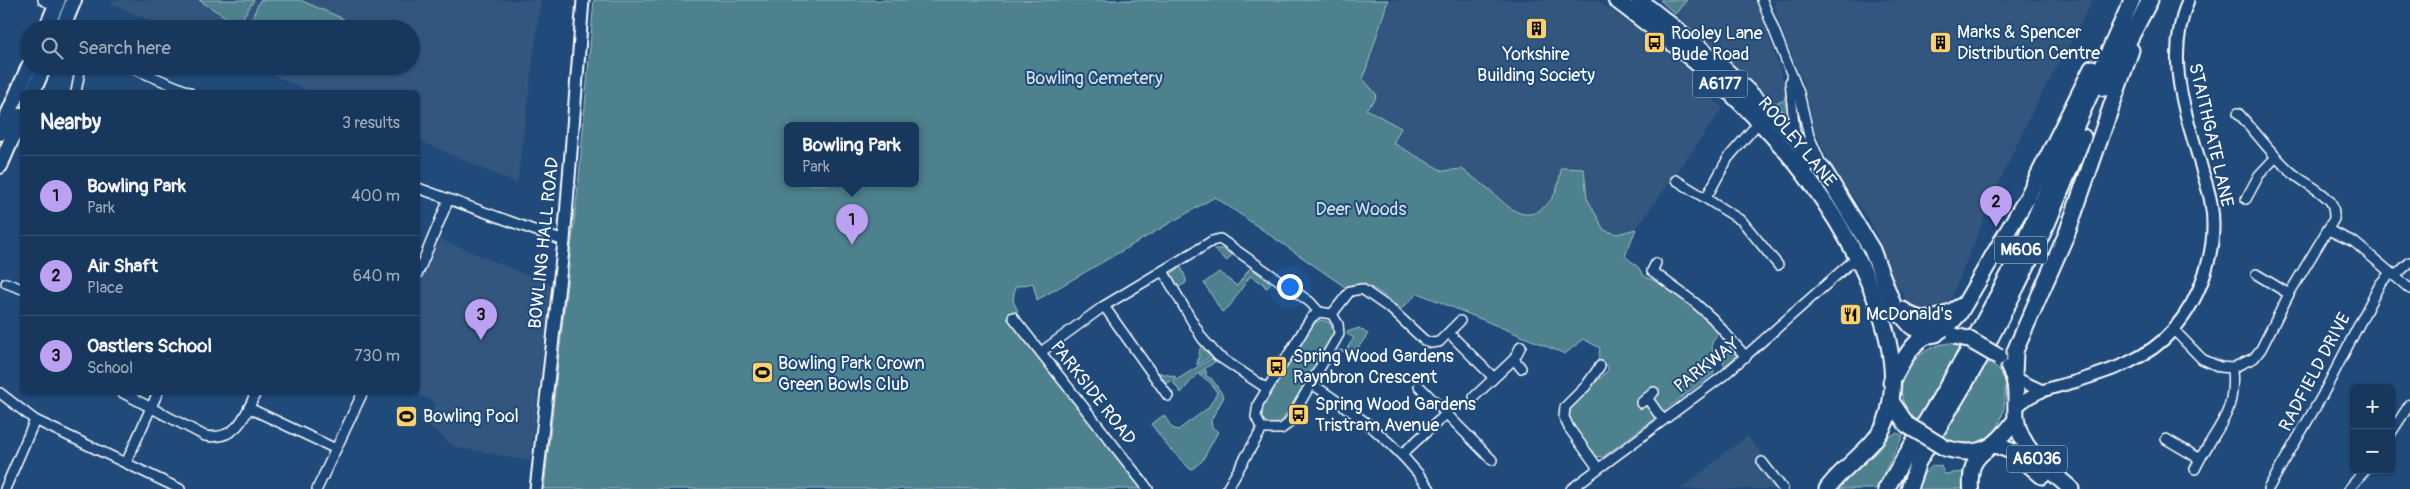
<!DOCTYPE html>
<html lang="en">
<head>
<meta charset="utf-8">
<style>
	:root { --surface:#17385c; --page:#203f62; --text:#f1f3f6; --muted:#9eacbb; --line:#365272; --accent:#bca0f2 }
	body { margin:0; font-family:Pangolin,sans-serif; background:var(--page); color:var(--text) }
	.controls { position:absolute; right:15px; bottom:15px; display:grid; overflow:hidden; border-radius:8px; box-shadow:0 1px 4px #0004 }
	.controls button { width:45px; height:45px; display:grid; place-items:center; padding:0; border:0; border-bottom:1px solid var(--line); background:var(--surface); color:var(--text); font:25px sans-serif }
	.you { position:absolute; left:1289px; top:286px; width:18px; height:18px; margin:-12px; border:4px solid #fff; border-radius:50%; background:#1a73e8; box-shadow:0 0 0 8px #1a73e833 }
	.badge { display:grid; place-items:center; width:32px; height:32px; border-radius:50%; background:var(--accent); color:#111; font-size:16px; font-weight:700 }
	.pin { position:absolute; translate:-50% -41px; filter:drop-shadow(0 1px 2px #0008) }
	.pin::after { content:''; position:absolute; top:26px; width:18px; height:15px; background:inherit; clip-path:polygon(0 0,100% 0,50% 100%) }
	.popup { position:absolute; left:784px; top:122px; width:135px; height:65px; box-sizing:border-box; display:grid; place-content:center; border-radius:8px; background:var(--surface); filter:drop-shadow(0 1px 4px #0005); font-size:16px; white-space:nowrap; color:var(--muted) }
	.popup b { font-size:19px; color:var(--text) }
	.popup::after { content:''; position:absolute; left:50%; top:100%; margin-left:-10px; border:10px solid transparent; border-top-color:var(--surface) }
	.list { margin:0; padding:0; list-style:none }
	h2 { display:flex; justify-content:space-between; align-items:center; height:65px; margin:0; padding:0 20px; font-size:21px }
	h2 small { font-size:16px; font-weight:400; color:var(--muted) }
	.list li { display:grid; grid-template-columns:32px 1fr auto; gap:15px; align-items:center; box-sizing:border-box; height:80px; padding:0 20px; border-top:1px solid var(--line) }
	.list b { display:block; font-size:19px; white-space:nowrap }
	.list p { margin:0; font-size:16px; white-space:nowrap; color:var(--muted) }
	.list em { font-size:16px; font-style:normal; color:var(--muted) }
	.icon { flex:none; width:28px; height:28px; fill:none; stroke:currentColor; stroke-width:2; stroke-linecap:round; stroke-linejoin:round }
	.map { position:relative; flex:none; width:2410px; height:489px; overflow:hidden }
	.search { position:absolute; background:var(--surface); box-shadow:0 1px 4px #0004; left:20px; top:20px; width:400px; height:55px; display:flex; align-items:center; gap:12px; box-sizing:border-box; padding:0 18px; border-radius:28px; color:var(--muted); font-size:19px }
	.panel { position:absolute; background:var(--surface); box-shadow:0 1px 4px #0004; left:20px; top:90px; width:400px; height:305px; border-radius:8px }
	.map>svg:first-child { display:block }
</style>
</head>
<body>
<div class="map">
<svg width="2410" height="489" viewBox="0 0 2410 489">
	<rect width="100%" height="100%" fill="#1f4a7a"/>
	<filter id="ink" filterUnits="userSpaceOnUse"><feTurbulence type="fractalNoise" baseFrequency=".02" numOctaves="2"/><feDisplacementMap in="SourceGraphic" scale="10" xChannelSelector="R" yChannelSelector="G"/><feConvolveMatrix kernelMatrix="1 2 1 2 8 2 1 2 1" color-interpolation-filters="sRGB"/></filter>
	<g filter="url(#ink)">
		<g fill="#33567d">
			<path d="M113 0H541L517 184 418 140V92H311L252 66H411V29H168L111 3Z"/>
			<path d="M1388 0H1597L1642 31 1658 47 1682 64 1707 84 1706 91 1712 99 1723 108 1636 229 1617 234 1604 230 1587 198 1584 169 1558 188 1541 210 1529 215 1516 213 1462 169 1443 171 1393 143 1401 128 1366 109 1375 100 1363 79Z"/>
			<path d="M1660 0H1756L1784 82 1786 92 1784 101 1773 103Z"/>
			<path d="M1774 0H2093L2033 110 1998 185 1951 299 1938 312 1924 314 1910 305 1893 279 1871 223 1830 164 1815 131 1803 82 1778 22Z"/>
			<path d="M440 239 551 285 530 461 454 447 428 425 436 403 415 393 418 392V287Z"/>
			<path d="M1747 436 1791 489H1681L1727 451Z"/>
		</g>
		<g fill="#4e818d" stroke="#a6c0c6" fill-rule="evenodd">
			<path d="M199 0H254L238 25Z"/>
			<path d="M260 0H300L346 20 342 29H247Z"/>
			<path d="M594 0H1388L1363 79 1376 94 1375 100 1366 109 1401 128 1393 143 1443 171 1462 169C1471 176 1481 183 1490 190 1506 205 1524 226 1545 206 1557 195 1559 184 1561 168L1584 169 1587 198 1604 230 1617 234 1636 229 1625 256 1638 267 1644 276 1667 287 1703 314 1720 331 1712 343 1714 373 1662 412 1646 404 1655 413V418L1603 457 1594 456 1568 418 1572 406 1608 370V366L1598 361 1600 348 1583 339 1565 354 1418 293 1401 309C1383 296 1367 277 1345 287L1215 197 1037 300 1033 283 1015 287 1013 301 1018 311 1013 317 1148 489H544L579 178ZM788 126H916V184H788Z"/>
			<path d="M1660 0H1687L1675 14Z"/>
			<path d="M1786 92 1788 97C1784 102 1785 107 1790 111L1789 118 1773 103 1784 101Z"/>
			<path d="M1213 249H1223L1232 255 1227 261Z"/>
			<path d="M1181 267 1186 279V283L1177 288 1171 274Z"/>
			<path d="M1250 268 1271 283 1267 288 1264 286V284L1250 276 1229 307 1222 312 1204 283 1219 272 1237 286Z"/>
			<path d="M1321 320 1329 322 1335 334 1283 419 1273 425 1266 424 1261 418 1262 404 1312 324Z"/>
			<path d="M1359 328 1368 334 1353 355 1339 350 1345 351 1354 338 1347 334V332Z"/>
			<path d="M1950 343 1960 346 1917 420C1882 393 1912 346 1950 343Z"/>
			<path d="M1201 344 1211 356 1197 365Z"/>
			<path d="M1731 349 1735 352 1736 357 1724 366 1722 353 1724 350Z"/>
			<path d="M1212 358 1216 361 1196 375 1181 393 1173 382Z"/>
			<path d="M1986 362C1994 366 2003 371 2005 380 2006 385 2005 391 2005 396 2004 434 1979 460 1943 435Z"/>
			<path d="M1206 370V376L1212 379 1224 397 1211 420 1212 427 1218 432 1202 461 1191 470 1169 448 1151 424 1164 415 1172 428 1178 430 1208 408 1217 393 1210 382 1199 375Z"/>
			<path d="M1157 372 1176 377 1170 382H1165Z"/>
			<path d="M1897 433 1903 436 1876 489H1838C1853 468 1872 441 1897 433Z"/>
			<path d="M1933 465 1941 466 1944 474 1963 472V489H1918L1923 475Z"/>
		</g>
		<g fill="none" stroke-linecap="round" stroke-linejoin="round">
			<defs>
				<g id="street">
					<path d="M43 0 55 6"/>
					<path d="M1762 0 1799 93 1809 136 1819 159"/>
					<path d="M127 66 189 92"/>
					<path d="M1790 82C1794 112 1791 141 1808 168"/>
					<path d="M76 92 81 66"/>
					<path d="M1676 180 1742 221 1778 265"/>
					<path d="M418 188 564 241"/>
					<path d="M1706 198 1728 158 1759 122"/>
					<path d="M2246 199 2259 175 2275 158"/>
					<path d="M2328 230 2354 242 2410 289"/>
					<path d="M1656 263 1652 271 1694 302 1713 319 1746 357"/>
					<path d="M1163 271 1202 338 1218 356 1266 388"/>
					<path d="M418 273 448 201"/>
					<path d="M2256 274 2289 294"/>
					<path d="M2395 276 2410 262"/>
					<path d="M6 283 22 289"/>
					<path d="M1104 306 1168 396"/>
					<path d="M1319 312 1332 314 1338 324 1339 334 1288 424 1281 429H1262L1256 417 1258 404 1311 318Z"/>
					<path d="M1332 314 1350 291 1362 289 1392 310 1424 340 1431 343 1439 342 1460 321"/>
					<path d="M1013 317 1148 489"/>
					<path d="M2174 330 2202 359 2220 367 2232 368 2254 358 2261 349 2289 294 2334 219C2334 213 2334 206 2330 201 2320 189 2302 182 2290 171 2271 154 2256 132 2238 113"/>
					<path d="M1449 333 1493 377"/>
					<path d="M1041 352 1104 306 1212 241 1220 239 1310 302 1319 312"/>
					<path d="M1514 359 1521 368"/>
					<path d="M1312 384C1357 414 1398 444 1430 489"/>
					<path d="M1419 386 1492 460"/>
					<path d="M121 392 205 436C236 441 245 417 256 392"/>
					<path d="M0 393 35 420 180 489"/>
					<path d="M1474 397 1514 359 1521 346"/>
					<path d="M1647 398 1663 420"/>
					<path d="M1641 403 1654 392"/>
					<path d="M249 408 336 449"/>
					<path d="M2391 433 2410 404"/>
					<path d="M2166 439 2200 459 2195 469"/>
					<path d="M1402 454 1445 415"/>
					<path d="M2200 459C2220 423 2236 413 2232 368"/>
					<path d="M1762 462 1783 489"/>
					<path d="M126 463 158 392"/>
					<path d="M1598 468 1569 428 1564 417 1565 407 1586 386 1600 366"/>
					<path d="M5 489 35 420"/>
					<path d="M317 489 363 392"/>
					<path d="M1227 489 1262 429"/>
					<path d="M1571 489 1723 376 1856 258"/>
					<path d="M2268 489 2322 396 2380 284 2391 272"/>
					<path d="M2349 489 2365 470"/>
				</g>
				<g id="secondary">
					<path d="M2015 378 2040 390"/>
					<path d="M2016 408C2033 391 2051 388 2074 382 2110 371 2147 360 2173 330 2202 297 2219 246 2211 203 2209 190 2204 178 2201 166 2184 107 2165 60 2188 0"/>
					<path d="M536 489 564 241 583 0"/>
				</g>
				<g id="primary">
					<path d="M46 29 58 0"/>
					<path d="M62 29 74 0"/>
					<path d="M33 92 44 66"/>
					<path d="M0 133 29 66"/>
					<path d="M0 166 22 115"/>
					<path d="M1971 489C1970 470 1972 460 1988 449"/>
				</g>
				<g id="highway">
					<path d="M1616 0C1652 27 1689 55 1722 85 1754 115 1786 148 1811 183 1854 242 1912 347 1886 421 1877 446 1843 466 1827 489"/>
					<path d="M1639 0 1714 59 1779 121 1824 171 1872 250 1894 307 1912 327 1931 334"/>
					<path d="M2104 88 2150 0"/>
					<path d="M1903 310C1923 326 1940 319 1959 307"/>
					<path d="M1934 334 1949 325 1959 314 2027 198 2092 68"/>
					<path d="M2009 368C2019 384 2015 400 2016 417 2019 449 2050 470 2071 489"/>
					<path d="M2014 377 2015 351 2067 233 2131 50"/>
					<path d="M1891 382C1901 365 1913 335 1936 334"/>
					<path d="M1891 401 1907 425"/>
					<path d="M1995 445 2014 452 2042 476"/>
					<path d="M1945 448C1982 459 1996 447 2016 419"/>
					<path d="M1886 489 1967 353 2014 265 2132 0"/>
					<path d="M1909 489 1918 462 1980 358 2018 284 2048 222 2083 137"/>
				</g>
			</defs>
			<use href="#street" stroke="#fff" stroke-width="12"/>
			<use href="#secondary" stroke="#fff" stroke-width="15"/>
			<use href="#primary" stroke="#fff" stroke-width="18"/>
			<use href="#highway" stroke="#fff" stroke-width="19"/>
			<use href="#street" stroke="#1f4a7a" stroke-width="9"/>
			<use href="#secondary" stroke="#1f4a7a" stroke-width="11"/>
			<use href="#primary" stroke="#1f4a7a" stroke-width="14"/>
			<use href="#highway" stroke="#1f4a7a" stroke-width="15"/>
			<defs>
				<g id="highway-bridge">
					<path d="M1955 336 1968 339 1999 357"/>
					<path d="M1907 425 1945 448"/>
				</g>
			</defs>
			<use href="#highway-bridge" stroke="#fff" stroke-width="19" stroke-linecap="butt"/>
			<use href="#highway-bridge" stroke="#1f4a7a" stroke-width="15"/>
		</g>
	</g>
	<defs>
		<symbol id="building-square" viewBox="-11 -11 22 22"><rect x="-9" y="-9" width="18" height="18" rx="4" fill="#ffd166" stroke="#1f4a7a"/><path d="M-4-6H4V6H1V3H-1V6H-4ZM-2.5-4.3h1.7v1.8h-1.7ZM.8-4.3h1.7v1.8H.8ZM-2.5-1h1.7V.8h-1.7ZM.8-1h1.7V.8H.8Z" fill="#111"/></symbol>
		<symbol id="bus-square" viewBox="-11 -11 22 22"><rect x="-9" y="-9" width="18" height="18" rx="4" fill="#ffd166" stroke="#1f4a7a"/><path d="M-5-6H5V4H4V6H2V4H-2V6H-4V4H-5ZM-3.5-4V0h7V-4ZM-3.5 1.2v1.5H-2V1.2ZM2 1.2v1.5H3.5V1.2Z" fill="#111"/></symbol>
		<symbol id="restaurant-square" viewBox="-11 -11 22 22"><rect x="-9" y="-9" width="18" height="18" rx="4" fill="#ffd166" stroke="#1f4a7a"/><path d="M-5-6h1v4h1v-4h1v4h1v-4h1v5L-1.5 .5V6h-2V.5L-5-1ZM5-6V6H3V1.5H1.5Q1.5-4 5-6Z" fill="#111"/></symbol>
		<symbol id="stadium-square" viewBox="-11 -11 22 22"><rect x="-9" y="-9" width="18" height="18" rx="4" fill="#ffd166" stroke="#1f4a7a"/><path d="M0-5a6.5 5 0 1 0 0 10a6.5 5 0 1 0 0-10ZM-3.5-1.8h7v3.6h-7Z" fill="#111"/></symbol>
	</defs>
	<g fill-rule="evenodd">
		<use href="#building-square" x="1524" y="16" width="25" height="25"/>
		<use href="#building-square" x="1928" y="30" width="25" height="25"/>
		<use href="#bus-square" x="1642" y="30" width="25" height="25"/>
		<use href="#restaurant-square" x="1838" y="302" width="25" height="25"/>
		<use href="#bus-square" x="1264" y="354" width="25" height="25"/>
		<use href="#stadium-square" x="750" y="360" width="25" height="25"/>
		<use href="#bus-square" x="1286" y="402" width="25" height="25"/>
		<use href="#stadium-square" x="394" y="404" width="25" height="25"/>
	</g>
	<g text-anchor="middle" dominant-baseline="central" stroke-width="4" stroke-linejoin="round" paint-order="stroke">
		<g fill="#1f4a7a" stroke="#bcc9d7" stroke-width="1">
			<rect x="1692.5" y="70.5" width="55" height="27" rx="4"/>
			<rect x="1995" y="236.5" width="52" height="27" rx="4"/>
			<rect x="2007" y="445.5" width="60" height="27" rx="4"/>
		</g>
		<g font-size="16" font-weight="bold" fill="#fff">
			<text x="1720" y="84">A6177</text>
			<text x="2021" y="250">M606</text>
			<text x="2037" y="459">A6036</text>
		</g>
		<g font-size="18" fill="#fff" stroke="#1f4a7a" text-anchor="start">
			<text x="1957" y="32">Marks &amp; Spencer<tspan x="1957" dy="21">Distribution Centre</tspan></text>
			<text x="1671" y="33">Rooley Lane<tspan x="1671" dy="21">Bude Road</tspan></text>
			<text x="1536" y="54" text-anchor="middle">Yorkshire<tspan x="1536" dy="21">Building Society</tspan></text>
			<text x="1866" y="314">McDonald's</text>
			<text x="1293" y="356">Spring Wood Gardens<tspan x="1293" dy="21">Raynbron Crescent</tspan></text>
			<text x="778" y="363">Bowling Park Crown<tspan x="778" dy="21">Green Bowls Club</tspan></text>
			<text x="1315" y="404">Spring Wood Gardens<tspan x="1315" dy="21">Tristram Avenue</tspan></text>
			<text x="423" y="416">Bowling Pool</text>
		</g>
		<g font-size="18" fill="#d3e0e2" stroke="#1f4a7a">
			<text x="1094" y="78">Bowling Cemetery</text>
			<text x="1361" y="209">Deer Woods</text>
		</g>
		<g font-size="18" fill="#fff" stroke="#1f4a7a">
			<text transform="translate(2211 135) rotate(77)">STAITHGATE LANE</text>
			<text transform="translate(1797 142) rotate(50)">ROOLEY LANE</text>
			<text transform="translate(544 243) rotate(-84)">BOWLING HALL ROAD</text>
			<text transform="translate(1707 365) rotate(-38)">PARKWAY</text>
			<text transform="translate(2315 372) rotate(-62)">RADFIELD DRIVE</text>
			<text transform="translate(1093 393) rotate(52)">PARKSIDE ROAD</text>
		</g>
	</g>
</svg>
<div class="controls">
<button>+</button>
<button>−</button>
</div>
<div class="you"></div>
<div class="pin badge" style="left:852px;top:245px">1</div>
<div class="popup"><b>Bowling Park</b>Park</div>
<div class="pin badge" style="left:1996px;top:227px">2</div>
<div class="pin badge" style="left:481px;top:340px">3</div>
<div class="search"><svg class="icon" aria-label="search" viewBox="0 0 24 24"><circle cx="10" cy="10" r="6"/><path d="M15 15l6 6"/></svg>Search here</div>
<section class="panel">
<h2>Nearby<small>3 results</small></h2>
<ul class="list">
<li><span class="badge">1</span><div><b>Bowling Park</b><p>Park</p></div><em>400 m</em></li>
<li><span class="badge">2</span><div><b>Air Shaft</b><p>Place</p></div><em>640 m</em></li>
<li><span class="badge">3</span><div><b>Oastlers School</b><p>School</p></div><em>730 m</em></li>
</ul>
</section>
</div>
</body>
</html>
